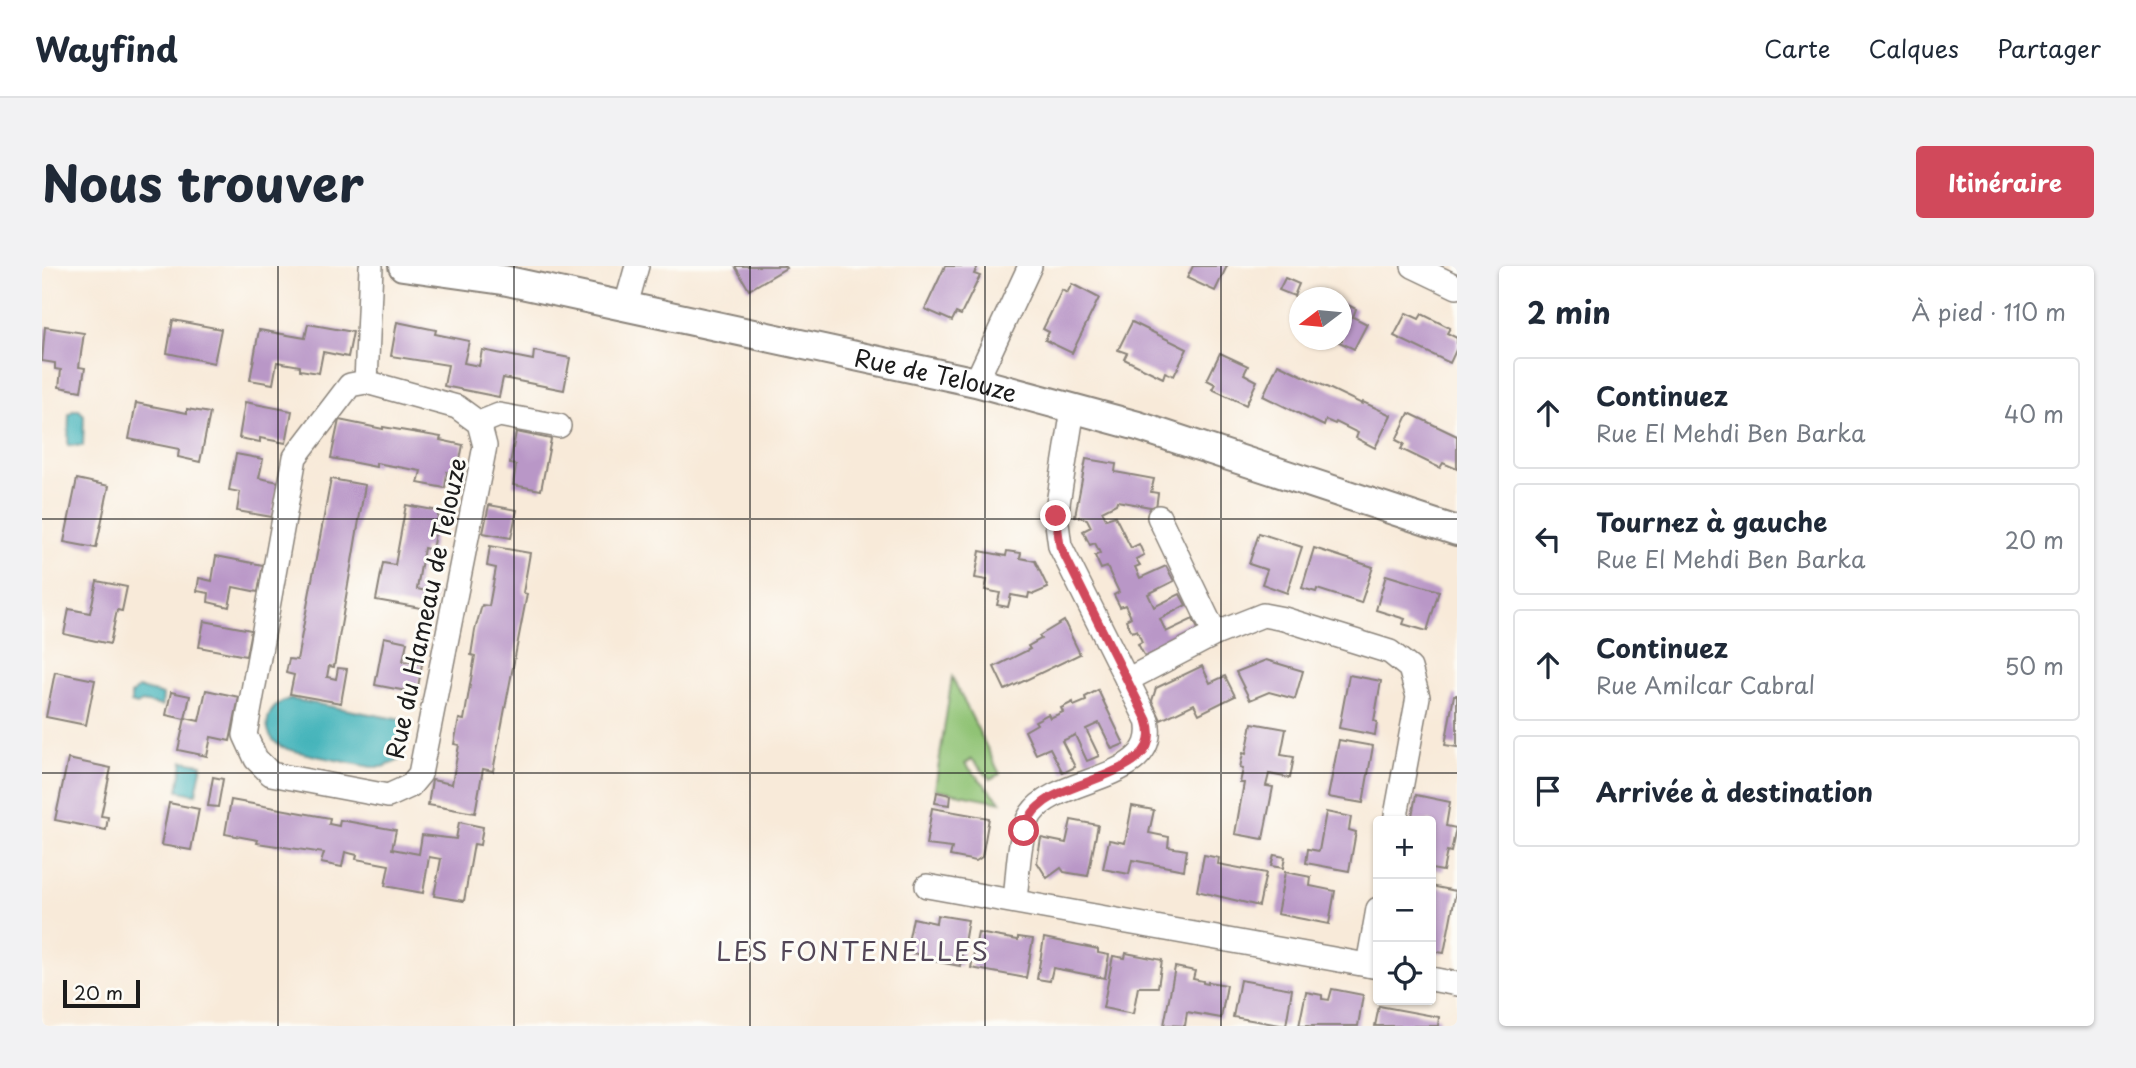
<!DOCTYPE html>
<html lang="fr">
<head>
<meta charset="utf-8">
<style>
	:root { --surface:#fff; --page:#f2f2f3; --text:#1f2937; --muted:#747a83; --line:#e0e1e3; --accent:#d1495b }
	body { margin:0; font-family:"Playpen Sans",sans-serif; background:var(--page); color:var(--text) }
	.controls { position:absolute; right:21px; bottom:21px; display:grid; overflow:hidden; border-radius:7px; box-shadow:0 2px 5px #0004 }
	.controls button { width:63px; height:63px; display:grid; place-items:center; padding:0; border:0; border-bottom:2px solid var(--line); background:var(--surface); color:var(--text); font:35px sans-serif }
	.compass { position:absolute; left:1247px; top:21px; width:63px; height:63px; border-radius:50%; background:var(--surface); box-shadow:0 2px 5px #0004; rotate:254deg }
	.scale { position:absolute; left:21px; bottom:18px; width:77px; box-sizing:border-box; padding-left:7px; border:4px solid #1c1c1c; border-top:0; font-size:19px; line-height:24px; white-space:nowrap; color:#1c1c1c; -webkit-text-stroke:5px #fdfcf7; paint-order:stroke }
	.stop { position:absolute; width:21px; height:21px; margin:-16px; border:5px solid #d1495b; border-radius:50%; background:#fff }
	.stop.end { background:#d1495b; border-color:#fff; box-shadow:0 2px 7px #0008 }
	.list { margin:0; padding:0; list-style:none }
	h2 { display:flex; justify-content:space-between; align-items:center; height:91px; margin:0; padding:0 28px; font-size:30px }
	h2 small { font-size:23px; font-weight:400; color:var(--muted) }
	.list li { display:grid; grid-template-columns:46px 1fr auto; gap:21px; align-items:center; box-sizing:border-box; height:112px; margin:0 14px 14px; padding:0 14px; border:2px solid var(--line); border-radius:7px }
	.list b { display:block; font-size:26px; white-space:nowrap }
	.list p { margin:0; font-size:23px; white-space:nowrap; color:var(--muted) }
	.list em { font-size:23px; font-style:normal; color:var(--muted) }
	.icon { flex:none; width:38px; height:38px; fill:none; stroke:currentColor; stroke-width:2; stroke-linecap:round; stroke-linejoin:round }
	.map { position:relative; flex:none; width:1415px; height:760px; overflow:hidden; border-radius:7px }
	header { display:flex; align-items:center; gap:42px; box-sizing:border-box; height:98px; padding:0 35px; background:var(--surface); border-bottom:2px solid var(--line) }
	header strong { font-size:33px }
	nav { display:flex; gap:38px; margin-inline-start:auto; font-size:24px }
	.intro { display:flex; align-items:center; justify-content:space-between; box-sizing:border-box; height:168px; padding:0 42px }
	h1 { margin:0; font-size:49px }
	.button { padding:18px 32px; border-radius:7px; background:var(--accent); color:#fff; font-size:24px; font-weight:700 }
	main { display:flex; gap:42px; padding:0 42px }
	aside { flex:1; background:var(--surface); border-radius:7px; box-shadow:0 2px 5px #0004 }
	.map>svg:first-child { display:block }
</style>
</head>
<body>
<header>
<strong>Wayfind</strong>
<nav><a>Carte</a><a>Calques</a><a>Partager</a></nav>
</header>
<div class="intro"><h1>Nous trouver</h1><a class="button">Itinéraire</a></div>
<main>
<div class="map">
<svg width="1415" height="760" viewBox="0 0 1415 760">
	<rect width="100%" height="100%" fill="#fdfcf7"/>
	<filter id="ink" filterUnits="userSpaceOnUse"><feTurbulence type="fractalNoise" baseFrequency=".0143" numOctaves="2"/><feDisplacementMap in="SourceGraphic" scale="14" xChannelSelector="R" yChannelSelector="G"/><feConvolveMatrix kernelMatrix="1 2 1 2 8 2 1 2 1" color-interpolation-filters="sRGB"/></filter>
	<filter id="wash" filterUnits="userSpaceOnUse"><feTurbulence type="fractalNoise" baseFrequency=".00686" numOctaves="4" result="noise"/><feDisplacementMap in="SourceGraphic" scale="28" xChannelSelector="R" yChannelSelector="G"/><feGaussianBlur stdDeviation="1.57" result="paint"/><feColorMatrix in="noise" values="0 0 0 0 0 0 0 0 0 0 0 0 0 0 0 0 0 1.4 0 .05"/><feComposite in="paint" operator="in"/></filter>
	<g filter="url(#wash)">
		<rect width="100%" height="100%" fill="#f8ead9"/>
		<path fill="#90c374" stroke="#567048" stroke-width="2" d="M910 411 958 508 948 513 930 493 923 498 959 536 893 523Z"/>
		<g fill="#42b3ba" stroke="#2f686b" stroke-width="2">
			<path d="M32 144H37L42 149 41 180 26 179 27 148Z"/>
			<path d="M96 422 121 429 120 440 100 436 95 439 89 437V429Z"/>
			<path d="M249 433 359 454C369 469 364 480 358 494L341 501H329C313 497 248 487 238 480 216 465 225 437 249 433Z"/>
			<path d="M141 495 160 498 154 528 136 525Z"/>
		</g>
		<g id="blocks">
			<g fill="#b997c7">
				<path d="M693 0H742L744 2 707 24Z"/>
				<path d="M903 0H936L932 8 938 10 919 49 914 47 910 55 883 43Z"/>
				<path d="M1151 0H1185L1173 25 1145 12Z"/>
				<path d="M1243 12 1257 18 1252 30 1237 24Z"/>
				<path d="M1030 18 1057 32 1030 87 1003 74 1007 66 1001 63 1020 24 1025 27Z"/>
				<path d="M1300 36 1314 43 1311 51 1325 58 1312 83 1293 74H1300Z"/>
				<path d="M1364 47 1377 53 1380 48 1408 62 1405 67 1415 72V82L1408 97 1352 70Z"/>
				<path d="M131 54 179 63 172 97 125 87Z"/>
				<path d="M355 56 394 64 393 68 427 75 422 97 437 100 440 84 491 94 492 85 528 92 522 124 461 112 457 131 402 120 406 99 349 90Z"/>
				<path d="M1090 56 1145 83 1132 110 1123 106 1121 112 1082 93 1085 87 1076 84Z"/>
				<path d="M266 58 311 66 306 91 281 86 277 107 258 104V100L235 96 231 118 208 114 217 64 263 72Z"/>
				<path d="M3 61 42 67 37 101 43 102 39 125 17 121 19 104 13 103V97L0 95Z"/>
				<path d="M1178 87 1206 100 1202 108 1215 115 1204 139 1170 123 1173 118 1165 114Z"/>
				<path d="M1236 98 1320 138 1321 136 1349 149 1333 182 1314 172 1316 167 1294 156 1293 158 1284 154 1282 160 1221 130Z"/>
				<path d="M203 136 250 145 244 177 218 172V176L197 172Z"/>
				<path d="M94 137 145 147V143L168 147 158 196 136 191 137 183 87 173Z"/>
				<path d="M1367 147 1415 170V203L1401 197 1398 202 1359 183 1362 178 1354 174Z"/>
				<path d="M297 154 341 163V161L399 171 398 174 421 179 415 208 405 206 403 222 376 217 379 205 334 197V201L289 192Z"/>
				<path d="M474 166 509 173 499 224 471 219 474 199 468 198Z"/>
				<path d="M194 188 221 193 217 212 237 216 230 251 195 245 198 226 187 224Z"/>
				<path d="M1044 193 1074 198 1073 206 1112 213 1109 226 1116 227 1114 242 1075 235 1074 238 1060 245 1064 253 1073 250 1089 282 1097 278 1102 289 1094 293 1098 299 1093 301 1098 312 1124 300 1132 315 1106 328 1112 341 1138 328 1144 339 1118 353 1124 366 1151 353 1157 365 1103 391 1096 378 1100 376 1095 364 1090 366 1084 354 1089 351 1083 339 1078 341 1072 329 1077 326 1065 301 1059 303 1053 290 1058 287 1053 277 1048 279 1041 265 1049 261 1045 253 1033 250Z"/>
				<path d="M35 213 67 220 54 282 22 276Z"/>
				<path d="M289 213 323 219 292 401 287 400 285 411 294 413 296 402 305 403 299 437 248 428 252 409 244 407 247 393 255 394Z"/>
				<path d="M364 239 397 245 390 284 382 282 375 323 394 327 390 344 334 334 341 297 353 299Z"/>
				<path d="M447 239 475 244 469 272 441 267Z"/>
				<path d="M1217 267 1260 281 1245 327 1220 318 1225 304 1207 298Z"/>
				<path d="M448 280 488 287 481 327 485 328 451 505 441 503 433 547 386 539 390 514 410 518 417 479 412 478 417 453 422 454 433 390 429 389 433 364 440 339 447 340 454 302 445 300Z"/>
				<path d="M1272 282 1331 301 1319 337 1275 323 1274 326 1260 322Z"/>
				<path d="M938 285 964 290 965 285 979 287 978 292 993 295 1006 322 992 328 987 327 986 332 969 329 966 341 955 339 958 327 943 324 945 314 933 312Z"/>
				<path d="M174 290 221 299 216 326 191 321 187 341 166 336 167 327 155 325 157 312 170 315Z"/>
				<path d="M1344 309 1397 325 1385 365 1361 358 1363 353 1334 344Z"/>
				<path d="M55 315 85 321 80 345 75 344 68 378 22 368 27 343 48 347Z"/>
				<path d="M162 355 209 364 204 390 157 381Z"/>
				<path d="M1022 355 1038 388 963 424 952 401 988 383 986 380 999 373 997 370Z"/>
				<path d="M342 371 365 376 361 395 380 398 375 427 333 419Z"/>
				<path d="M1224 394 1261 405 1253 433 1227 426 1208 434 1194 406Z"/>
				<path d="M1160 400 1168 417 1183 410 1193 430 1157 448 1152 438 1119 454 1110 435 1114 422Z"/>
				<path d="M13 406 53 414 44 459 4 451Z"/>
				<path d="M1307 409 1339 415 1332 455 1335 456 1333 469 1297 462Z"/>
				<path d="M164 424 197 431 188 475 169 471 165 490 136 484 143 452 157 455Z"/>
				<path d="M1056 424 1082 478 1070 483 1057 457 1044 463 1057 490 1045 495 1033 469 1020 475 1033 501 1021 507 1008 482 994 488 983 465 995 458 993 455 1006 448 1008 452 1021 446 1019 442 1031 436 1032 440 1044 435 1043 431Z"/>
				<path d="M129 426 148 430 143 453 124 449Z"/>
				<path d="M1412 429H1415V481L1403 479Z"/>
				<path d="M1210 457 1244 463 1239 489 1252 491 1248 512 1227 508 1224 520 1231 521 1221 573 1193 568 1202 517H1198L1201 503 1198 502 1201 487 1204 488Z"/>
				<path d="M1297 474 1331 480 1321 537 1286 531Z"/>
				<path d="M26 493 69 502 59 550 66 551 64 564 13 554Z"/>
				<path d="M171 511 181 513 176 541 166 540Z"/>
				<path d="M895 526 909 529 908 539 893 537Z"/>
				<path d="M1374 529 1408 536 1404 560 1414 562 1409 586 1405 585 1401 605 1389 603V555H1369Z"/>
				<path d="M189 534 288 552 287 558 297 560 298 554 354 564 350 583 377 588 380 569 414 573 417 556 441 561 438 579 432 578 422 635 392 630 399 593 387 591 381 627 343 620 347 599 314 593 315 589 303 586 300 601 279 597 282 587 215 577 216 574 183 568Z"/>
				<path d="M127 537 157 543 149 584 119 579Z"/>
				<path d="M1090 540 1112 544 1107 567 1127 571 1126 581 1145 584 1142 604 1090 594 1087 608 1061 603 1067 574 1083 577Z"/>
				<path d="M890 542 947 552 940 591 934 595 908 590 910 582 884 579Z"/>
				<path d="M1284 546 1309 551 1307 564 1314 566 1307 605 1264 597 1266 583 1277 585Z"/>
				<path d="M1029 554 1056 559 1046 610 1022 606 1019 602 1005 612 995 596 999 572 1024 577Z"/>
				<path d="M1162 589 1177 592 1176 598 1224 607 1217 640 1155 625Z"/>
				<path d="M1232 589 1243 591 1241 602 1229 600Z"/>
				<path d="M1243 606 1269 611 1268 620 1293 625 1287 658 1235 648Z"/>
				<path d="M1389 620 1414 625 1402 687 1389 685Z"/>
				<path d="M895 649 926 654 918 700 886 694V690L864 686 871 652 894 657Z"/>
				<path d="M936 667 976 674V671L991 673 984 712 929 702Z"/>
				<path d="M1002 672 1056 683V687L1067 689 1063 712 1011 702 1008 715 995 713Z"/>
				<path d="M1084 687 1120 694 1116 721H1096L1091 748 1061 742 1071 690 1083 692Z"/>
				<path d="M1133 701 1153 705 1151 713 1161 715V717L1166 718V716L1185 719 1179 752 1145 746 1143 760 1122 759Z"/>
				<path d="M1198 714 1250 723 1244 760 1191 751Z"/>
				<path d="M1290 723 1321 729 1316 760H1257L1264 726 1280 729V733L1287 734Z"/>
				<path d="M1337 740 1397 751 1396 760H1333Z"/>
			</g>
		</g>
	</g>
	<g filter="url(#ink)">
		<use href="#blocks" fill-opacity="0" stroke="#8a837a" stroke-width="2"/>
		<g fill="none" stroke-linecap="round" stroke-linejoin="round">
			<defs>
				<g id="minor">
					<path d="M1371 0 1415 21"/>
					<path d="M584 39 595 0"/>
					<path d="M324 116 415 141 437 157 443 180 378 508 368 520 346 530 229 508 214 493 203 469 253 191 308 119Z"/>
					<path d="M324 116 329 0"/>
					<path d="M934 116 988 0"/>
					<path d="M437 157 457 149 517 160"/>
					<path d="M1117 251 1173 368"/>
					<path d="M1085 414 1173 368 1221 349 1242 353 1348 386 1368 402 1376 431 1353 555"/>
					<path d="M885 620 1336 701"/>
					<path d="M973 634C976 610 976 568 989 548 1015 509 1119 516 1105 454L1018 280 1014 250 1031 143"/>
					<path d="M1326 699 1336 643"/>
					<path d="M1389 713 1415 718"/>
				</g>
				<g id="tertiary">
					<path id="s1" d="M361 0 461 14 934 116 1096 160 1415 265"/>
				</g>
			</defs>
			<use href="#minor" stroke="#8a837a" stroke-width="26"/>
			<use href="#tertiary" stroke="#8a837a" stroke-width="32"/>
			<use href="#minor" stroke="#fff" stroke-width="23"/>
			<use href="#tertiary" stroke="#fff" stroke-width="28"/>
		</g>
	</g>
	<g fill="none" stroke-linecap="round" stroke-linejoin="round" filter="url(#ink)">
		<path stroke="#d1495b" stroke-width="9" d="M982 565C986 554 990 545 1000 538 1023 518 1092 508 1105 480 1109 471 1108 463 1105 454L1018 280 1014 250"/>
	</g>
	<path fill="none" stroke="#1c1c1c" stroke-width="2" stroke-opacity="0.55" d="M236 0V760M472 0V760M708 0V760M943 0V760M1179 0V760M0 253H1415M0 507H1415"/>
	<g text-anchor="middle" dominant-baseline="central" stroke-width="6" stroke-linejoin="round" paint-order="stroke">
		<g font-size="24" fill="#1c1c1c" stroke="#fdfcf7">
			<text stroke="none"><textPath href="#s1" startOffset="544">Rue de Telouze</textPath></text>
			<text transform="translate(383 342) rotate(-78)">Rue du Hameau de Telouze</text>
		</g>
		<g font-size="26" letter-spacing="2" fill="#534758" stroke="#fdfcf7">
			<text x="811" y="684">LES FONTENELLES</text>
		</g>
	</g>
</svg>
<div class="controls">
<button>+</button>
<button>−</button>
<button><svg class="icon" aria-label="locate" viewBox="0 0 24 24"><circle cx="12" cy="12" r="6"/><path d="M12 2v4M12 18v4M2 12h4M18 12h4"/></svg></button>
</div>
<svg class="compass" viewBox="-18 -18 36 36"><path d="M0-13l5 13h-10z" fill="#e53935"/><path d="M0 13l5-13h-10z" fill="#747a83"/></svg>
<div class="scale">20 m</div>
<div class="stop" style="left:982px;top:565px"></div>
<div class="stop end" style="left:1014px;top:250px"></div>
</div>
<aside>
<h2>2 min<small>À pied · 110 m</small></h2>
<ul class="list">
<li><svg class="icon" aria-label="ahead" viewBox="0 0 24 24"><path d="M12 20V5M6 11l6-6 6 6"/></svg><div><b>Continuez</b><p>Rue El Mehdi Ben Barka</p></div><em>40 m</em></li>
<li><svg class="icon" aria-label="left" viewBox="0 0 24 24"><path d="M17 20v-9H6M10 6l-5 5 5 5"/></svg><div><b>Tournez à gauche</b><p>Rue El Mehdi Ben Barka</p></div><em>20 m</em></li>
<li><svg class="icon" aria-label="ahead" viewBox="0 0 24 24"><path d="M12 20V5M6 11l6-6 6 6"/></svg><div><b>Continuez</b><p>Rue Amilcar Cabral</p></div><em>50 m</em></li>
<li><svg class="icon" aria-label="arrive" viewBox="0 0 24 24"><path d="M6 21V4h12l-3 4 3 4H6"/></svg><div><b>Arrivée à destination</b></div></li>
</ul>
</aside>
</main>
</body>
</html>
